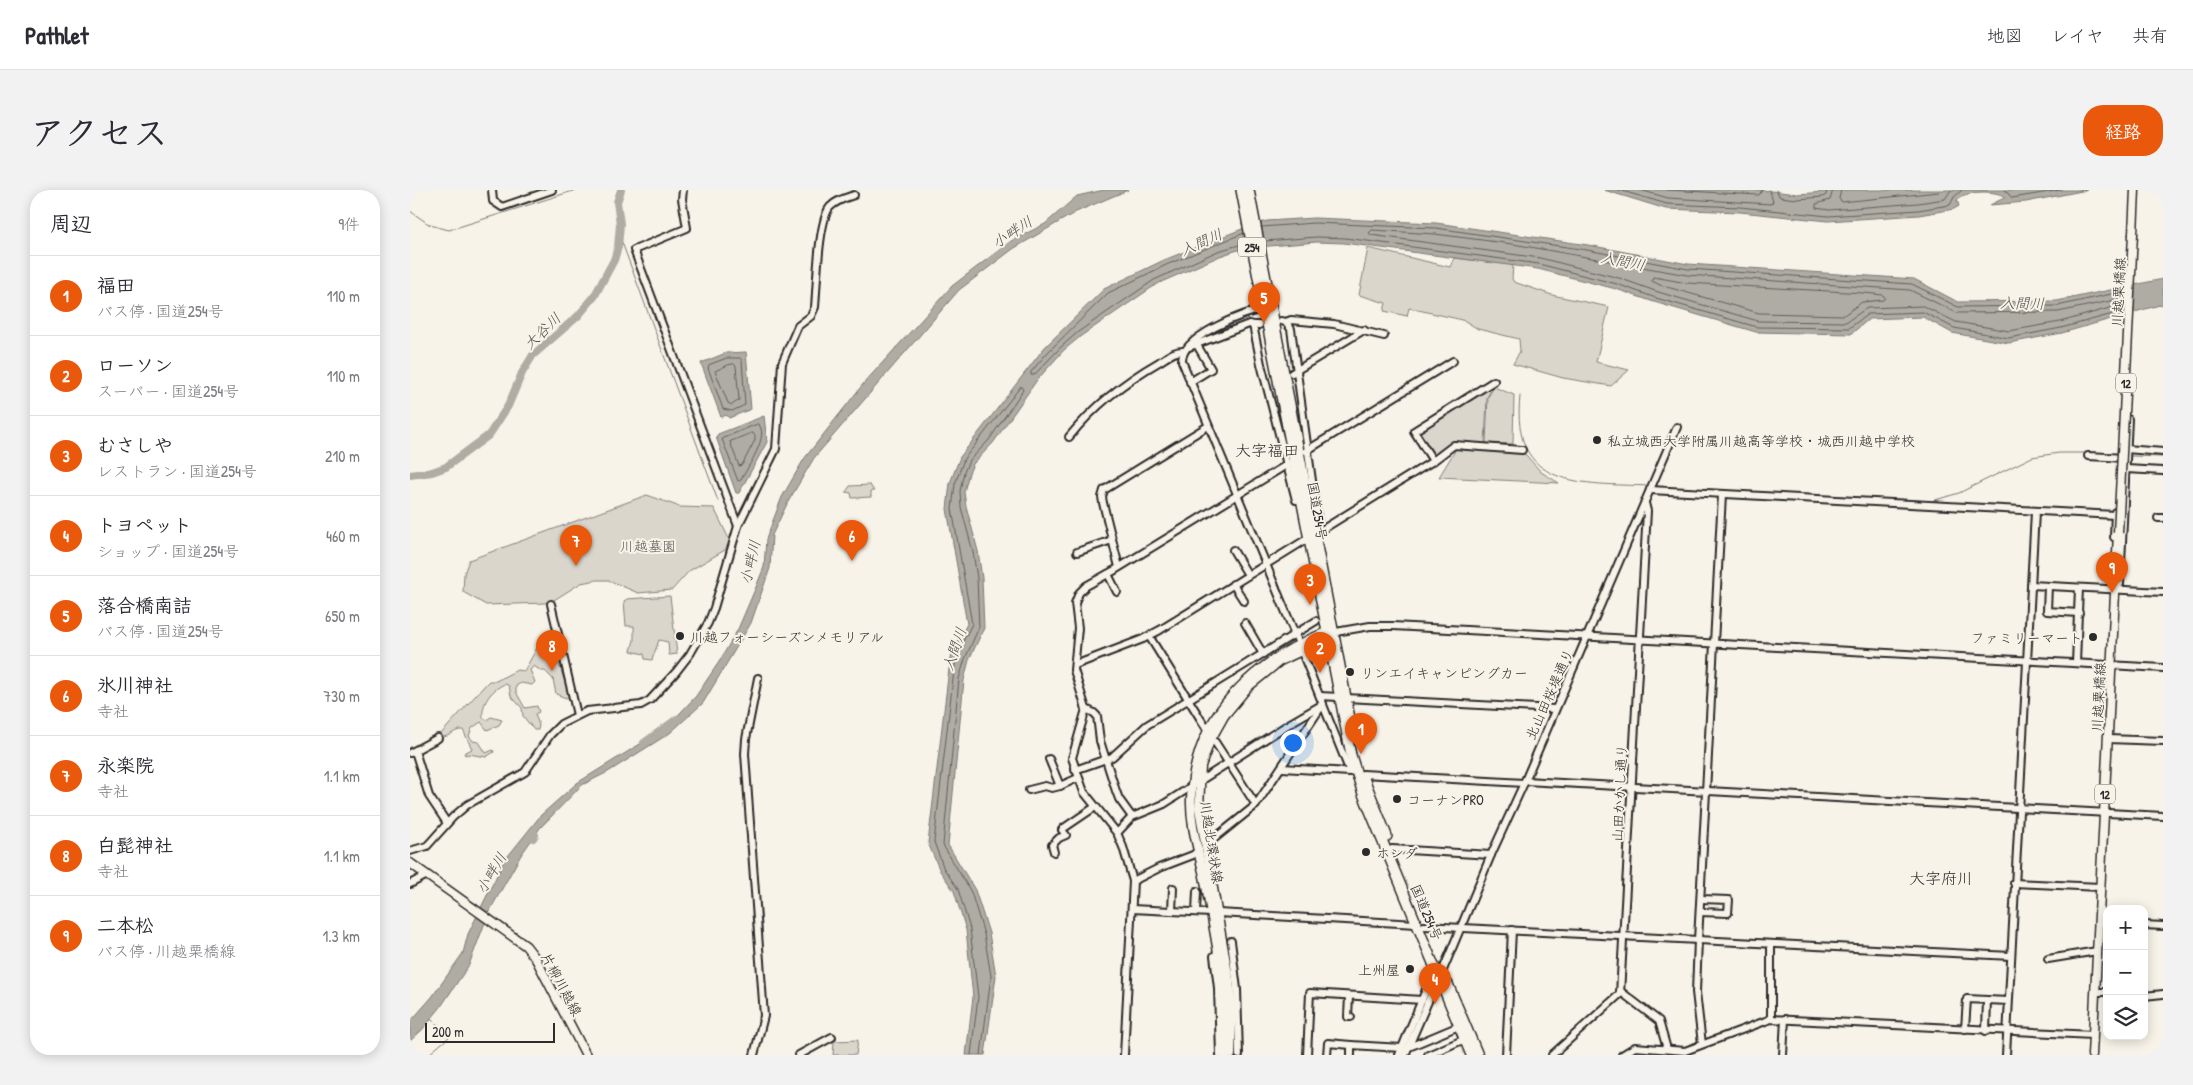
<!DOCTYPE html>
<html lang="ja">
<head>
<meta charset="utf-8">
<style>
	:root { --surface:#fff; --page:#f2f2f3; --text:#2b2b33; --muted:#7c7c81; --line:#e1e1e2; --accent:#ea580c }
	body { margin:0; font-family:"Patrick Hand","Klee One",sans-serif; background:var(--page); color:var(--text) }
	.controls { position:absolute; right:15px; bottom:15px; display:grid; overflow:hidden; border-radius:10px; box-shadow:0 2px 12px #0003 }
	.controls button { width:45px; height:45px; display:grid; place-items:center; padding:0; border:0; border-bottom:1px solid var(--line); background:var(--surface); color:var(--text); font:25px sans-serif }
	.scale { position:absolute; left:15px; bottom:12px; width:130px; box-sizing:border-box; padding-left:5px; border:2px solid #2b2b2b; border-top:0; font-size:14px; line-height:18px; white-space:nowrap; color:#2b2b2b; -webkit-text-stroke:4px #f7f3e8; paint-order:stroke }
	.you { position:absolute; left:882px; top:552px; width:18px; height:18px; margin:-12px; border:4px solid #fff; border-radius:50%; background:#1a73e8; box-shadow:0 0 0 8px #1a73e833 }
	.badge { display:grid; place-items:center; width:32px; height:32px; border-radius:50%; background:var(--accent); color:#fff; font-size:16px; font-weight:700 }
	.pin { position:absolute; translate:-50% -41px; filter:drop-shadow(0 1px 2px #0008) }
	.pin::after { content:''; position:absolute; top:26px; width:18px; height:15px; background:inherit; clip-path:polygon(0 0,100% 0,50% 100%) }
	.list { margin:0; padding:0; list-style:none }
	h2 { display:flex; justify-content:space-between; align-items:center; height:65px; margin:0; padding:0 20px; font-size:21px }
	h2 small { font-size:16px; font-weight:400; color:var(--muted) }
	.list li { display:grid; grid-template-columns:32px 1fr auto; gap:15px; align-items:center; box-sizing:border-box; height:80px; padding:0 20px; border-top:1px solid var(--line) }
	.list b { display:block; font-size:19px; white-space:nowrap }
	.list p { margin:0; font-size:16px; white-space:nowrap; color:var(--muted) }
	.list em { font-size:16px; font-style:normal; color:var(--muted) }
	.icon { flex:none; width:28px; height:28px; fill:none; stroke:currentColor; stroke-width:2; stroke-linecap:round; stroke-linejoin:round }
	.map { position:relative; flex:none; width:1753px; height:865px; overflow:hidden; border-radius:20px }
	header { display:flex; align-items:center; gap:30px; box-sizing:border-box; height:70px; padding:0 25px; background:var(--surface); border-bottom:1px solid var(--line) }
	header strong { font-size:24px }
	nav { display:flex; gap:28px; margin-inline-start:auto; font-size:18px }
	.intro { display:flex; align-items:center; justify-content:space-between; box-sizing:border-box; height:120px; padding:0 30px }
	h1 { margin:0; font-size:35px }
	.button { padding:12px 22px; border-radius:20px; background:var(--accent); color:#fff; font-size:18px; font-weight:700 }
	main { display:flex; gap:30px; padding:0 30px }
	aside { flex:1; background:var(--surface); border-radius:20px; box-shadow:0 2px 12px #0003 }
	.map>svg:first-child { display:block }
</style>
</head>
<body>
<header>
<strong>Pathlet</strong>
<nav><a>地図</a><a>レイヤ</a><a>共有</a></nav>
</header>
<div class="intro"><h1>アクセス</h1><a class="button">経路</a></div>
<main>
<aside>
<h2>周辺<small>9件</small></h2>
<ul class="list">
<li><span class="badge">1</span><div><b>福田</b><p>バス停 · 国道254号</p></div><em>110 m</em></li>
<li><span class="badge">2</span><div><b>ローソン</b><p>スーパー · 国道254号</p></div><em>110 m</em></li>
<li><span class="badge">3</span><div><b>むさしや</b><p>レストラン · 国道254号</p></div><em>210 m</em></li>
<li><span class="badge">4</span><div><b>トヨペット</b><p>ショップ · 国道254号</p></div><em>460 m</em></li>
<li><span class="badge">5</span><div><b>落合橋南詰</b><p>バス停 · 国道254号</p></div><em>650 m</em></li>
<li><span class="badge">6</span><div><b>氷川神社</b><p>寺社</p></div><em>730 m</em></li>
<li><span class="badge">7</span><div><b>永楽院</b><p>寺社</p></div><em>1.1 km</em></li>
<li><span class="badge">8</span><div><b>白髭神社</b><p>寺社</p></div><em>1.1 km</em></li>
<li><span class="badge">9</span><div><b>二本松</b><p>バス停 · 川越栗橋線</p></div><em>1.3 km</em></li>
</ul>
</aside>
<div class="map">
<svg width="1753" height="865" viewBox="0 0 1753 865">
	<rect width="100%" height="100%" fill="#f7f3e8"/>
	<filter id="ink" filterUnits="userSpaceOnUse"><feTurbulence type="fractalNoise" baseFrequency=".02" numOctaves="2"/><feDisplacementMap in="SourceGraphic" scale="10" xChannelSelector="R" yChannelSelector="G"/><feConvolveMatrix kernelMatrix="1 2 1 2 8 2 1 2 1" color-interpolation-filters="sRGB"/></filter>
	<g filter="url(#ink)">
		<g fill="#dad6cc" stroke="#82807c">
			<path d="M958 58 1040 77 1044 68 1103 75 1102 89 1104 92 1142 105 1199 117 1186 172 1219 180 1201 196 1153 188 1103 174 1110 161 1109 149 1068 139 1055 131 1044 128 999 118 997 126 974 121 976 113 949 105Z"/>
			<path d="M1081 195 1083 197 1077 207 1075 254 1043 252 1041 256 1022 267 1007 241Z"/>
			<path d="M1084 197 1104 205 1103 254 1076 253 1078 207Z"/>
			<path d="M1046 259 1109 262 1116 265 1131 282 1149 293 1029 287Z"/>
			<path d="M460 295 464 301H461V307L442 308 441 303 436 302 440 296Z"/>
			<path d="M237 305 270 317 304 318 320 351 315 360 279 381 262 400 228 403 198 390H187L171 393 144 410 135 413 76 415 53 402 54 384 59 370Z"/>
			<path d="M260 406 267 464 259 465 258 452 249 450 242 470 235 469 234 464 221 461 224 450V436H216L214 411 217 409Z"/>
			<path d="M146 447 150 457 142 458 141 461 147 469 160 506 156 508 146 504 143 489 135 481H131L124 476 120 480 125 492 122 495 111 493 106 496V502L115 518 127 516 129 522 125 524 129 535 128 540H124L113 526 112 518 101 506 99 496 95 494C82 499 71 513 73 528L77 530 81 527 92 530 89 535 77 540 71 532 62 538 59 546 63 551 69 552 76 563 83 560 84 562 76 567 59 564 55 565 54 563 62 559 53 540C44 539 40 548 30 547V545L76 494 79 491H86L107 480 114 481 127 458Z"/>
			<path d="M448 850 446 865H423L424 851Z"/>
		</g>
		<g fill="#afaca4" stroke="#7a7874">
			<path d="M694 0H718L666 22 603 59 549 100 404 268 378 312 362 345 360 378 341 433 293 513 260 543 198 582 172 595 130 638 111 665 79 722 59 775 30 818 12 840 0 851V832L22 807 53 763 58 744 94 671 131 625 167 593 256 538 286 506 309 472 328 439 346 397 354 377 356 349 372 307 394 269 454 193 542 96 601 51 635 34 667 6Z"/>
			<path d="M1194 0H1352L1387 4 1442 0H1677L1616 12 1580 15 1596 7C1585 0 1557 0 1547 10L1549 16 1544 19 1509 25 1418 31 1330 22 1256 19Z"/>
			<path d="M904 28 1026 33 1178 55 1278 74 1504 89 1548 112 1647 111 1753 89V114L1652 143 1599 153 1542 143 1513 127 1459 129 1441 144 1346 142 1244 112 1206 99 1128 79 934 53 907 52 847 57 831 59 810 66 747 94 671 146 654 160 627 190 583 253 563 274 559 283 554 302 556 316 568 361 572 388 574 438 559 470 554 490 538 655 565 700 579 743 586 786 575 865H556L563 807 556 740 544 701 530 681 518 653 539 479 543 459 557 434 537 319 540 293 550 267 634 158 694 99 754 70 842 35 857 31Z"/>
			<path d="M336 162 341 219 319 228 317 225 311 227 291 173 316 163Z"/>
			<path d="M354 226 357 252 329 303H326L306 247 308 244Z"/>
		</g>
		<g fill="none" stroke-linecap="round" stroke-linejoin="round">
			<g stroke="#605f5b" stroke-width="1">
				<path d="M1209 0 1257 14 1330 17 1418 26 1508 20 1540 15 1544 7 1552 0"/>
				<path d="M1230 0 1258 8 1361 14 1363 11 1359 0"/>
				<path d="M1257 0 1349 5 1352 0"/>
				<path d="M1366 0 1370 7 1387 9 1413 7 1416 5 1417 0"/>
				<path d="M1423 0 1420 10 1406 14V18L1419 20 1508 13 1535 9 1541 0"/>
				<path d="M1431 0 1429 9 1432 12 1529 2 1531 0"/>
				<path d="M1595 0 1602 8 1651 0"/>
				<path d="M852 37 904 33 1026 38 1177 60 1278 79 1502 94 1548 117 1647 116 1715 101"/>
				<path d="M834 43 756 75 698 103 638 162 621 182V185H624L651 157 668 142 744 90 808 61 836 53"/>
				<path d="M855 51 907 47 935 48 1129 74 1207 94 1246 108 1347 137 1439 138 1458 124 1513 122 1544 138 1599 148 1651 138 1714 121"/>
				<path d="M1244 87 1277 93 1454 103 1473 105 1475 108 1473 110 1452 112 1434 125 1349 123 1250 95 1242 91Z"/>
				<path d="M1714 114 1650 132 1599 141 1546 132 1513 116 1457 118 1436 132 1348 131 1248 102 1209 88 1130 68 961 45 959 43 962 40 1025 44 1103 54 1277 85 1500 100 1547 123 1648 122 1715 108"/>
				<path d="M317 168H330L332 170 335 215 322 221 313 219 298 178 299 175Z"/>
				<path d="M324 174 326 176 329 210 322 215 318 213 305 181 318 175Z"/>
				<path d="M348 234C361 244 337 278 331 290L328 291 312 249Z"/>
				<path d="M342 243 345 245V250L332 275 329 276 320 252Z"/>
				<path d="M561 865 568 807 560 739 548 699 534 679 524 652 544 480 548 461 562 434 542 319 545 294 554 269 611 196 613 200 579 250 559 271 554 282 550 301 551 317 563 362 567 388 569 437 555 469 549 489 533 655 561 702 574 744 581 786 571 865"/>
			</g>
			<g stroke="#7a7874" stroke-width="1">
				<path d="M0 21 20 35 39 40 166 0"/>
				<path d="M210 47 308 311"/>
				<path d="M1110 206C1100 300 1172 293 1239 296"/>
				<path d="M1720 266 1753 267"/>
				<path d="M1245 297 1522 311 1549 303 1622 267 1649 263H1676"/>
				<path d="M1174 444 1206 370"/>
				<path d="M1168 458 1172 448"/>
				<path d="M1112 589 1141 522"/>
				<path d="M1105 605 1109 595"/>
				<path d="M1033 768 1046 740"/>
				<path d="M18 865 39 847 21 828"/>
			</g>
			<g stroke="#afaca4" stroke-width="8">
				<path d="M0 285 22 282 36 277 79 245 98 216 112 183 123 165 168 126 184 107 204 70 208 57 210 34 207 12 211 0"/>
				<path d="M234 553 267 529"/>
				<path d="M123 648 125 645"/>
			</g>
			<path stroke="#cecbc2" stroke-width="6" stroke-dasharray="6 3" stroke-linecap="butt" d="M862 196 882 183"/>
			<defs>
				<g id="minor">
					<path d="M82 0 83 11 92 17 142 0"/>
					<path d="M273 0 272 9 277 38 224 60 328 336"/>
					<path d="M854 119C834 122 771 147 772 171L889 454"/>
					<path d="M871 131 876 132 881 139 909 341"/>
					<path d="M876 132 881 130 924 134 974 146"/>
					<path d="M843 135 851 174 886 310 892 309"/>
					<path d="M779 157 839 134 843 135H849"/>
					<path d="M882 183 954 140"/>
					<path d="M780 192 801 179 787 155"/>
					<path d="M659 247C685 215 714 192 749 172 757 167 765 160 774 161"/>
					<path d="M1716 259 1753 262"/>
					<path d="M896 261 1043 171"/>
					<path d="M1678 266 1715 268"/>
					<path d="M1023 271 1004 241 1084 191"/>
					<path d="M1716 279 1753 281"/>
					<path d="M1240 300 1705 325"/>
					<path d="M1748 328H1753"/>
					<path d="M1704 347 1705 322"/>
					<path d="M823 360 838 385"/>
					<path d="M667 362 702 350"/>
					<path d="M709 377 693 313 692 307 694 300 798 236"/>
					<path d="M698 384 707 402"/>
					<path d="M823 394 834 411"/>
					<path d="M1621 395 1753 402"/>
					<path d="M1638 396 1637 421 1669 423"/>
					<path d="M1705 399 1710 394 1718 229"/>
					<path d="M141 414 167 525"/>
					<path d="M835 433 853 464"/>
					<path d="M920 443 960 436H983L1753 478"/>
					<path d="M739 446 798 541"/>
					<path d="M1666 473 1669 398"/>
					<path d="M665 475 733 449 750 440 1023 271 1044 255 1112 260"/>
					<path d="M910 506 929 507"/>
					<path d="M936 508 1145 519"/>
					<path d="M676 519 684 523 687 526 690 551 706 601 709 609 722 627"/>
					<path d="M1698 549 1753 551"/>
					<path d="M800 551 805 552 846 615"/>
					<path d="M5 561 19 606 37 633"/>
					<path d="M0 563 28 548"/>
					<path d="M639 569 650 596 668 588"/>
					<path d="M872 578 940 582 891 460"/>
					<path d="M665 580 702 567 737 535 906 431"/>
					<path d="M953 584 1114 593"/>
					<path d="M1115 591 1753 626"/>
					<path d="M619 600 635 596 642 598 650 596"/>
					<path d="M707 643 722 627 754 614 882 532 913 514"/>
					<path d="M795 656 846 615 913 514"/>
					<path d="M982 659 1081 665"/>
					<path d="M0 661 17 656 43 627 57 615 115 582 140 545 151 534 177 521 231 515 240 510 266 482 280 464 298 433 304 418 328 336 366 259 372 173 388 136 401 126 405 117C407 95 408 32 420 17 427 10 435 8 444 5"/>
					<path d="M644 662 642 655 649 648 656 645 652 640 654 638 685 617"/>
					<path d="M723 691 749 678 783 665 789 660"/>
					<path d="M1604 693 1690 697"/>
					<path d="M0 694 17 685"/>
					<path d="M722 719 801 723"/>
					<path d="M762 721 763 698"/>
					<path d="M786 722 787 701"/>
					<path d="M1290 722 1318 723 1319 710 1291 709"/>
					<path d="M808 723 1007 734"/>
					<path d="M1689 732 1697 733"/>
					<path d="M1734 735 1753 736"/>
					<path d="M1014 736 1601 766"/>
					<path d="M821 751 827 799 829 865"/>
					<path d="M808 763 804 766 808 798 810 865"/>
					<path d="M1638 769 1687 761"/>
					<path d="M1033 780 1081 665 1114 593 1267 237"/>
					<path d="M1210 801 1249 831 1257 859"/>
					<path d="M1685 802H1697"/>
					<path d="M939 806 938 827H941"/>
					<path d="M1734 806 1753 804"/>
					<path d="M1361 829V754"/>
					<path d="M1555 839 1557 809 1598 811"/>
					<path d="M1576 841 1577 810"/>
					<path d="M1292 854 1286 802 1288 750 1312 305"/>
					<path d="M999 857 1049 836"/>
					<path d="M344 865 354 826 335 564 336 549 348 488"/>
					<path d="M389 865 422 847"/>
					<path d="M714 865 723 691 713 657 707 643 674 602 662 568 676 519 664 480 668 438 665 413 669 403 676 396 705 380 878 274"/>
					<path d="M897 865 900 803 1012 810"/>
					<path d="M917 865 918 853 941 855"/>
					<path d="M941 865V855L992 858"/>
					<path d="M989 865 1025 778"/>
					<path d="M995 865 1029 786"/>
					<path d="M1018 865 1055 849"/>
					<path d="M1096 865 1102 740"/>
					<path d="M1142 865 1210 804 1234 374 1237 321 1235 313"/>
					<path d="M1212 865 1225 857 1275 861 1361 829 1683 845"/>
					<path d="M1373 865 1375 829"/>
					<path d="M1596 865 1625 322"/>
				</g>
				<g id="major">
					<path d="M1723 44 1725 0"/>
					<path d="M0 673 116 756 126 769 176 865"/>
					<path d="M815 865C818 807 806 749 795 691 790 665 780 637 781 609 784 525 843 472 916 442"/>
					<path d="M821 865V809L819 790 789 618 791 576 800 551 814 526 838 497 870 471 917 449"/>
					<path d="M1682 865 1708 343"/>
				</g>
				<g id="highway">
					<path d="M831 0 941 565 953 604 1061 865"/>
					<path d="M839 0 943 544"/>
					<path d="M953 586 977 646"/>
					<path d="M1038 794 1068 865"/>
				</g>
			</defs>
			<use href="#minor" stroke="#2b2b2b" stroke-width="10"/>
			<use href="#major" stroke="#2b2b2b" stroke-width="11"/>
			<use href="#highway" stroke="#2b2b2b" stroke-width="12"/>
			<use href="#minor" stroke="#f7f3e8" stroke-width="6"/>
			<use href="#major" stroke="#f7f3e8" stroke-width="8"/>
			<use href="#highway" stroke="#f7f3e8" stroke-width="9"/>
			<defs>
				<path id="major-bridge" d="M1708 343 1723 44"/>
			</defs>
			<use href="#major-bridge" stroke="#2b2b2b" stroke-width="11" stroke-linecap="butt"/>
			<use href="#major-bridge" stroke="#f7f3e8" stroke-width="8"/>
		</g>
	</g>
	<g fill="#2b2b2b" stroke="#f7f3e8" stroke-width="2">
		<circle cx="1187" cy="250" r="5"/>
		<circle cx="270" cy="446" r="5"/>
		<circle cx="1683" cy="447" r="5"/>
		<circle cx="940" cy="482" r="5"/>
		<circle cx="987" cy="609" r="5"/>
		<circle cx="956" cy="662" r="5"/>
		<circle cx="1000" cy="779" r="5"/>
	</g>
	<g text-anchor="middle" dominant-baseline="central" stroke-width="4" stroke-linejoin="round" paint-order="stroke">
		<g fill="#f7f3e8" stroke="#686764" stroke-width="1">
			<rect x="828" y="47.5" width="28" height="19" rx="4"/>
			<rect x="1706" y="183.5" width="20" height="19" rx="4"/>
			<rect x="1685" y="594.5" width="20" height="19" rx="4"/>
		</g>
		<g font-size="12" font-weight="bold" fill="#2b2b2b">
			<text x="842" y="57">254</text>
			<text x="1716" y="193">12</text>
			<text x="1695" y="604">12</text>
		</g>
		<g font-size="14" fill="#2b2b2b" stroke="#f7f3e8">
			<text transform="translate(1708 102) rotate(-87)">川越栗橋線</text>
			<text transform="translate(908 321) rotate(80)">国道254号</text>
			<text transform="translate(1139 504) rotate(-66)">北山田桜堤通り</text>
			<text transform="translate(1688 507) rotate(-87)">川越栗橋線</text>
			<text transform="translate(1209 603) rotate(-87)">山田かかし通り</text>
			<text transform="translate(802 652) rotate(81)">川越北環状線</text>
			<text transform="translate(1017 722) rotate(67)">国道254号</text>
			<text transform="translate(152 794) rotate(62)">片柳川越線</text>
		</g>
		<g font-size="14" fill="#2b2b2b" stroke="#f7f3e8" text-anchor="start">
			<text x="1197" y="250">私立城西大学附属川越高等学校・城西川越中学校</text>
			<text x="280" y="446">川越フォーシーズンメモリアル</text>
			<text x="1673" y="447" text-anchor="end">ファミリーマート</text>
			<text x="950" y="482">リンエイキャンピングカー</text>
			<text x="997" y="609">コーナンPRO</text>
			<text x="966" y="662">ホンダ</text>
			<text x="990" y="779" text-anchor="end">上州屋</text>
		</g>
		<g font-size="14" fill="#575653" stroke="#f7f3e8">
			<text x="238" y="355">川越墓園</text>
		</g>
		<g font-size="15" font-style="italic" fill="#53524f" stroke="#f7f3e8">
			<text transform="translate(602 42) rotate(-33)">小畔川</text>
			<text transform="translate(791 52) rotate(-24)">入間川</text>
			<text transform="translate(1213 71) rotate(11)">入間川</text>
			<text transform="translate(1612 113) rotate(1)">入間川</text>
			<text transform="translate(132 141) rotate(-44)">大谷川</text>
			<text transform="translate(340 372) rotate(-77)">小畔川</text>
			<text transform="translate(544 459) rotate(-71)">入間川</text>
			<text transform="translate(81 683) rotate(-59)">小畔川</text>
		</g>
		<g font-size="16" fill="#2b2b2b" stroke="#f7f3e8">
			<text x="857" y="260">大字福田</text>
			<text x="1531" y="688">大字府川</text>
		</g>
	</g>
</svg>
<div class="controls">
<button>+</button>
<button>−</button>
<button><svg class="icon" aria-label="layers" viewBox="0 0 24 24"><path d="M12 4l9 5-9 5-9-5zM3 14l9 5 9-5"/></svg></button>
</div>
<div class="scale">200 m</div>
<div class="you"></div>
<div class="pin badge" style="left:951px;top:564px">1</div>
<div class="pin badge" style="left:910px;top:483px">2</div>
<div class="pin badge" style="left:900px;top:415px">3</div>
<div class="pin badge" style="left:1025px;top:814px">4</div>
<div class="pin badge" style="left:854px;top:133px">5</div>
<div class="pin badge" style="left:442px;top:371px">6</div>
<div class="pin badge" style="left:166px;top:376px">7</div>
<div class="pin badge" style="left:142px;top:481px">8</div>
<div class="pin badge" style="left:1702px;top:403px">9</div>
</div>
</main>
</body>
</html>
